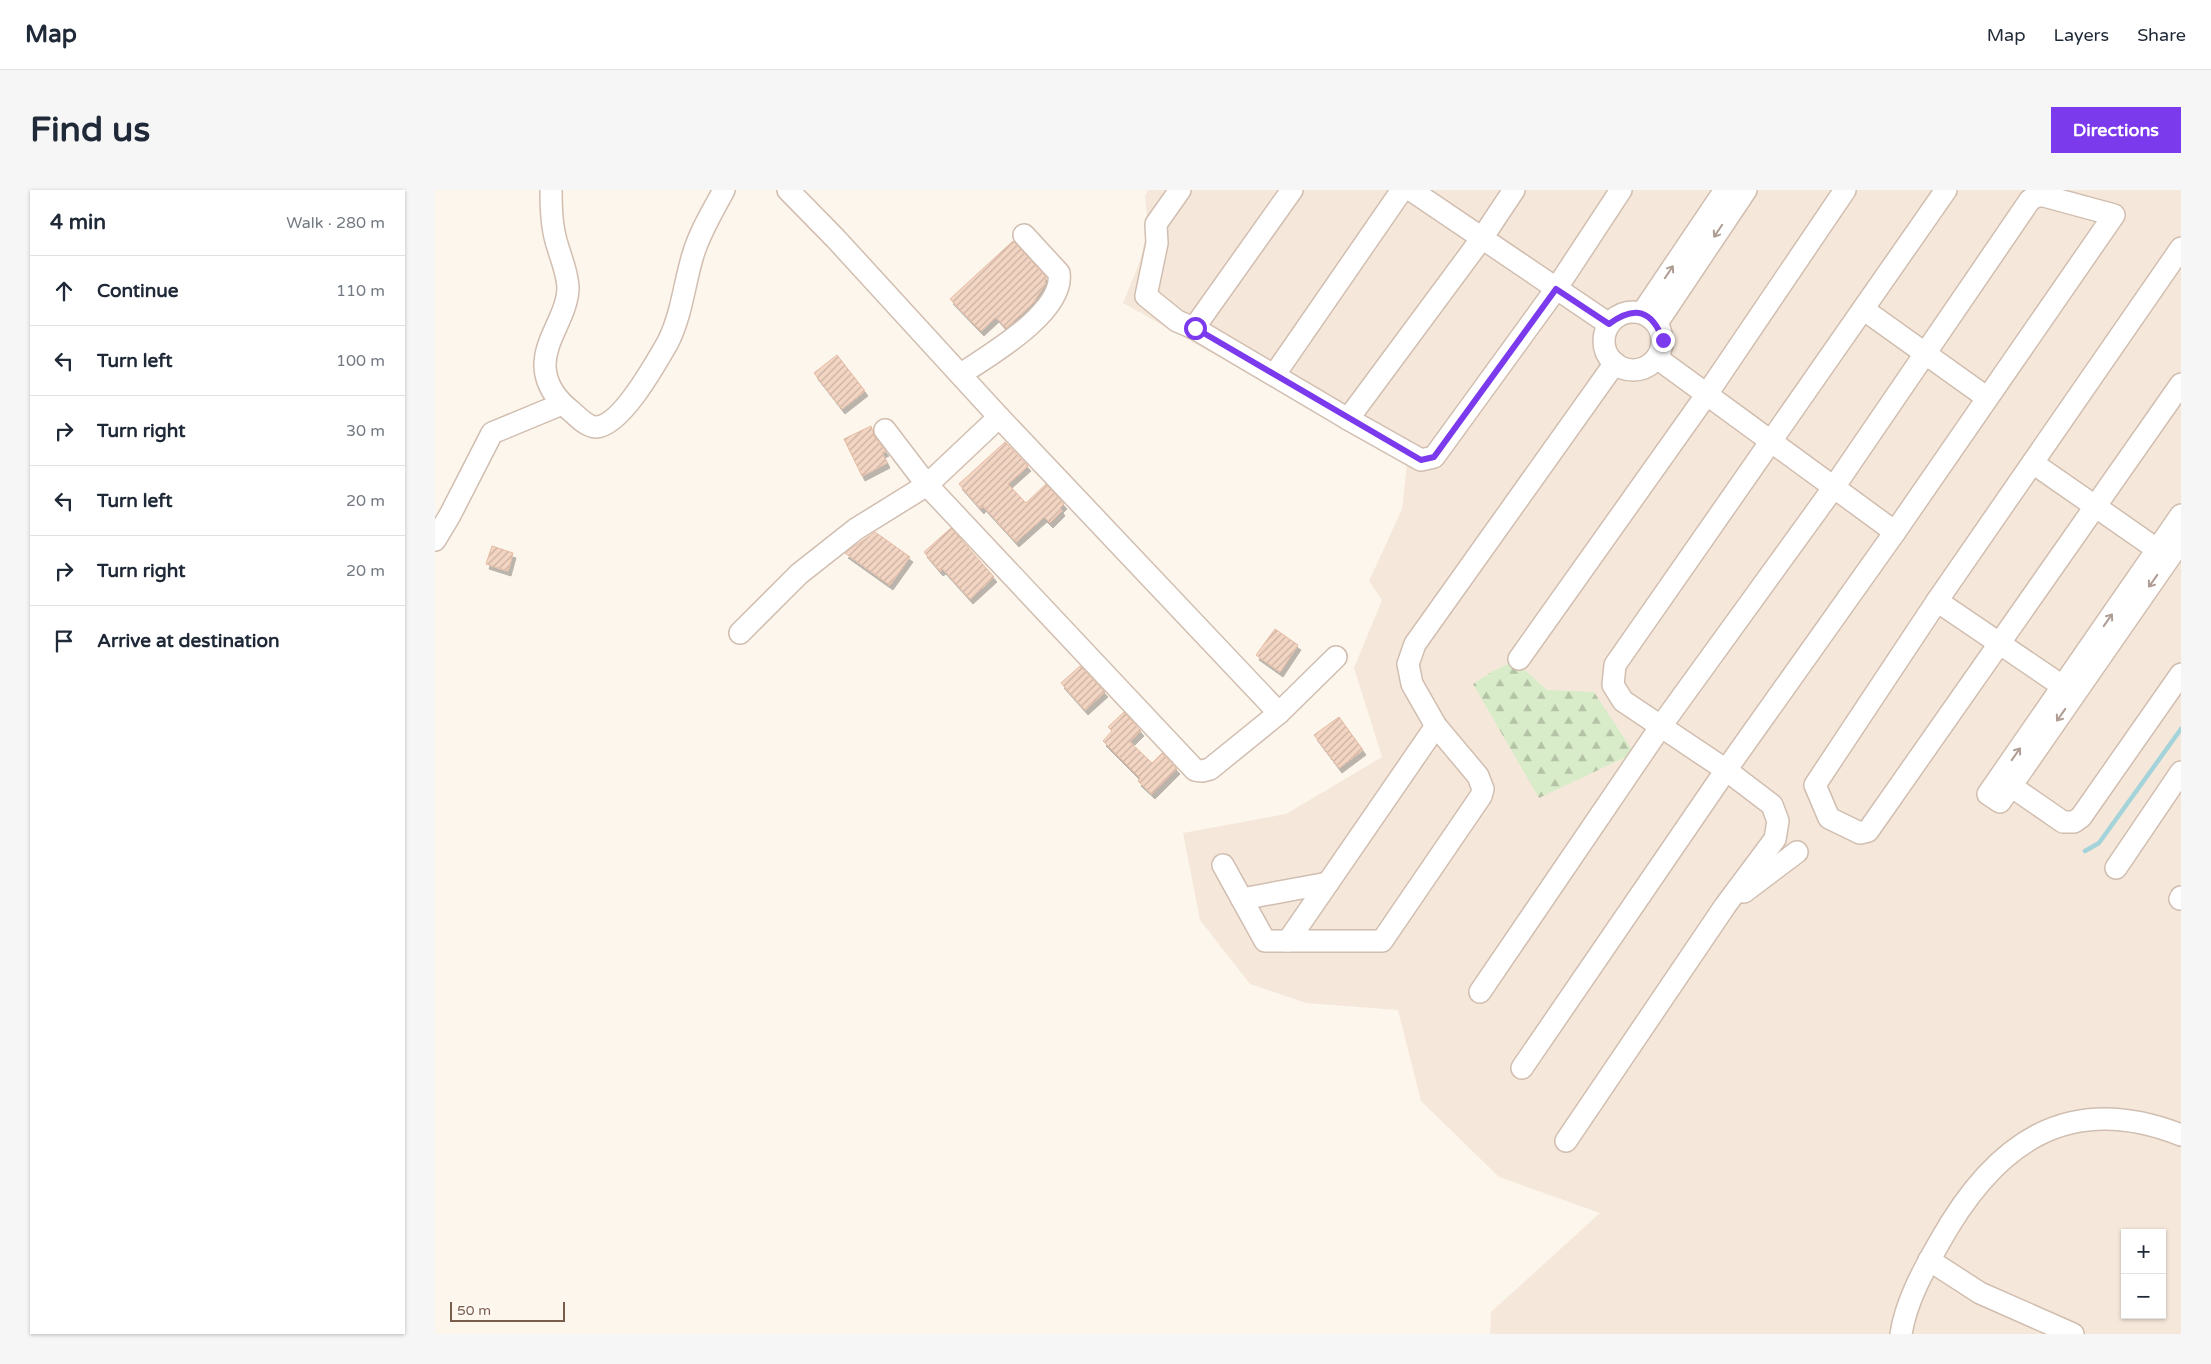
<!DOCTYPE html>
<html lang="en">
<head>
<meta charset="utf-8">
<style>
	:root { --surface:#fff; --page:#f6f6f7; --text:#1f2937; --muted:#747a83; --line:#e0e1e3; --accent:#7c3aed }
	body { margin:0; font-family:"Varela Round",sans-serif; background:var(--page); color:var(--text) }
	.controls { position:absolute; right:15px; bottom:15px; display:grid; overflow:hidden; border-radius:0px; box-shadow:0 1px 4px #0004 }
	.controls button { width:45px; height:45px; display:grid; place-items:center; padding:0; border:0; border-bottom:1px solid var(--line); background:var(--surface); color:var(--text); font:25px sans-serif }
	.scale { position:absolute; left:15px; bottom:12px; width:115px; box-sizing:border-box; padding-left:5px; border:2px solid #7a5c4d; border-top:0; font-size:14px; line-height:18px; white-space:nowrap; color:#7a5c4d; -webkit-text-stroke:4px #fffaf3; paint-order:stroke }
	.stop { position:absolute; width:15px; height:15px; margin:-11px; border:4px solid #7c3aed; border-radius:50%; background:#fff }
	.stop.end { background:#7c3aed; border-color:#fff; box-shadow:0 1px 5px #0008 }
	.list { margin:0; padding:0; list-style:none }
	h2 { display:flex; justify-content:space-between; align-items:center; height:65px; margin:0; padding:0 20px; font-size:21px }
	h2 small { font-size:16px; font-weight:400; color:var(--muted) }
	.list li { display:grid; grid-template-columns:32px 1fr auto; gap:15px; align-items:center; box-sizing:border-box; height:70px; padding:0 20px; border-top:1px solid var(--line) }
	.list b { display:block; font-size:19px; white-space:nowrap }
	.list em { font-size:16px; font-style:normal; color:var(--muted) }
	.icon { flex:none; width:28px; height:28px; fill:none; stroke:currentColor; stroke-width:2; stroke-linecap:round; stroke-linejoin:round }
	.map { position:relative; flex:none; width:1746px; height:1144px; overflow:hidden; border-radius:0px }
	header { display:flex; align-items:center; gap:30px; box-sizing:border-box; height:70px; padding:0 25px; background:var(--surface); border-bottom:1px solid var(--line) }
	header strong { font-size:24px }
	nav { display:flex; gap:28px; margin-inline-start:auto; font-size:18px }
	.intro { display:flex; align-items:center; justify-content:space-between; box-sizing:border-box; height:120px; padding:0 30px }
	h1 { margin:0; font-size:35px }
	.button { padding:12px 22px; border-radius:0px; background:var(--accent); color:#fff; font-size:18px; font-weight:700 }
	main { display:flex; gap:30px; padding:0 30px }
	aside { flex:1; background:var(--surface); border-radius:0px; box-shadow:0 1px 4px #0004 }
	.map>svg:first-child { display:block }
</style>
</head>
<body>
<header>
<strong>Map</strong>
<nav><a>Map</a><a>Layers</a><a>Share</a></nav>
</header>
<div class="intro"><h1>Find us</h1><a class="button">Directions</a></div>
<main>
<aside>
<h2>4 min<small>Walk · 280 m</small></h2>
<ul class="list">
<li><svg class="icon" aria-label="ahead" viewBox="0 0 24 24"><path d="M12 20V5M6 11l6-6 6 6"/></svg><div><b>Continue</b></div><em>110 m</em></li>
<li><svg class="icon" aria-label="left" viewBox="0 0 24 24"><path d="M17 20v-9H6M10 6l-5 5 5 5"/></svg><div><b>Turn left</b></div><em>100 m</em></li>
<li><svg class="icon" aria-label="right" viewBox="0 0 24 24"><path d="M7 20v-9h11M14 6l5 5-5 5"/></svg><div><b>Turn right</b></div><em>30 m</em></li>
<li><svg class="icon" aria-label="left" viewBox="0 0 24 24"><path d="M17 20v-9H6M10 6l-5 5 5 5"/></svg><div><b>Turn left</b></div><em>20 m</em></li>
<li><svg class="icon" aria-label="right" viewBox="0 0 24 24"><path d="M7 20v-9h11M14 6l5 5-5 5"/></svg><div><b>Turn right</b></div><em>20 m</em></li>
<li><svg class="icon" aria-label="arrive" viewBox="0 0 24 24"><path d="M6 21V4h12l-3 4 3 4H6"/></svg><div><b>Arrive at destination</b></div></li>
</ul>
</aside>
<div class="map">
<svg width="1746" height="1144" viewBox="0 0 1746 1144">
	<defs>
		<pattern id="forest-firs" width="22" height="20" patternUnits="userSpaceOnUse" patternTransform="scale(1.25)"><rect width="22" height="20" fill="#d8ecc9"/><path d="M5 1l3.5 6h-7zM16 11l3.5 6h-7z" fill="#b4c2a5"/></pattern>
		<pattern id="building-hatch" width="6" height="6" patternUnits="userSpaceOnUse" patternTransform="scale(1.25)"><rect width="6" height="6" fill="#f3d5c3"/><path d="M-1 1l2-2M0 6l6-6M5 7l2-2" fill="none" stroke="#cab0a1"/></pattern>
		<filter id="shadow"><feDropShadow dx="3" dy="5" stdDeviation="0" flood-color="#0004"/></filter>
	</defs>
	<rect width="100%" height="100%" fill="#fdf6ec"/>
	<path fill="#f5e8da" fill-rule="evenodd" d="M713 0H1746V1144H1055L1056 1122 1165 1023 1064 987 986 911 963 820 871 813 815 794 765 730 748 643 851 624 947 567 919 478 947 410 934 391 967 319 972 273 688 113 705 71 713 37 710 6ZM1690 1043H1727V1125H1690Z"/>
	<path fill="url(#forest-firs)" d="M1080 471 1112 500 1159 502 1199 563 1104 608 1038 494 1058 481Z"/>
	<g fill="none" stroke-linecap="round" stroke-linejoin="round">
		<path stroke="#a5d3da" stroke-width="4.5" d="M1650 661 1664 653 1746 539"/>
	</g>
	<g fill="url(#building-hatch)" stroke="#e6bba3" filter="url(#shadow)">
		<path d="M578 51 611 87 610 94 598 113 571 138 561 127 546 141 515 109Z"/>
		<path d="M402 165 430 201 407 219 379 183Z"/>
		<path d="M436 236 440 248 451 261 447 263 452 273 427 286 409 249Z"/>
		<path d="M570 252 593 276 573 294 591 313 611 294 629 314 625 318 627 321 615 333 609 327 581 352 548 316 546 319 524 294Z"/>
		<path d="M516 338 559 387 535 409 508 379 505 381 489 362Z"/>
		<path d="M440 342 475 367 455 395 410 363Z"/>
		<path d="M57 356 78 363 73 381 51 374Z"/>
		<path d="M840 439 863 455 845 482 821 465Z"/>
		<path d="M645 476 670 502 650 520 626 493Z"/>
		<path d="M689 522 706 541 695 552 717 573 727 563 742 579 717 604 703 591 705 588 668 551 677 541 673 537Z"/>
		<path d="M904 527 928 560 904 578 879 545Z"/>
	</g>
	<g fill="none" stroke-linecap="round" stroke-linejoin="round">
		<defs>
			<g id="minor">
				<path d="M116 0C116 14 116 28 119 42 122 60 132 78 133 97 133 125 109 149 110 177 111 195 122 210 136 221 143 227 152 237 161 237 186 236 221 173 233 152 247 124 249 94 258 65 265 41 278 21 289 0"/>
				<path d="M353 0 401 49 564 227 844 523"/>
				<path d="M745 0 721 34 722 53 711 106 742 131 759 138"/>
				<path d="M857 0 759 138 913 229"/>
				<path d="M976 0 1174 134"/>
				<path d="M1079 0 1047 48 913 229 986 270 999 267 1121 99 1186 0"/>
				<path d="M1746 58 1502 411 1380 595 1394 628 1425 643 1433 641 1746 194"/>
				<path d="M1428 119 1551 207"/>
				<circle cx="1198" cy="151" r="29"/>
				<path d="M1207 123 1290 0"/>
				<path d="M1222 133 1311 0"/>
				<path d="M1222 168 1460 342"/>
				<path d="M526 184C553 166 630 122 624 83L589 45"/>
				<path d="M840 184 967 0"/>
				<path d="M450 240 492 295 760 580 767 581 775 579 844 523 901 467"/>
				<path d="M1598 273 1733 367"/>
				<path d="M1746 325 1553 604 1565 612 1746 351"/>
				<path d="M0 350 15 325 57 243 127 214"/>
				<path d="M1502 411 1639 504"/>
				<path d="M305 443 364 384 421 339 492 295 564 227"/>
				<path d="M1084 469 1272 204 1410 0"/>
				<path d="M1576 596 1628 632H1639L1646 627 1746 484"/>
				<path d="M788 675 830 751H947L1046 606 1048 599 1043 586 1001 536 977 494 973 474 980 454 1180 173"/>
				<path d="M1681 678 1746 582"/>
				<path d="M1309 702 1362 662"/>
				<path d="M807 709 893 693"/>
				<path d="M1745 709 1746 707"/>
				<path d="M853 751 1001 536"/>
				<path d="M1045 802 1226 536 1399 297 1595 10 1602 6H1609L1679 25 1460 342 1291 580 1087 878"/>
				<path d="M1131 951 1290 716 1340 649 1343 631 1337 615 1291 580 1188 511 1178 495 1180 475 1511 0"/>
				<path d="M1494 1070 1545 1103 1638 1144"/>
				<path d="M1466 1144C1471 1112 1488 1081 1504 1053 1559 954 1632 900 1746 945"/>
			</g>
		</defs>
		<use href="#minor" stroke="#d1beb0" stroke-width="24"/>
		<use href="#minor" stroke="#fff" stroke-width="21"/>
	</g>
	<defs><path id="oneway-shaft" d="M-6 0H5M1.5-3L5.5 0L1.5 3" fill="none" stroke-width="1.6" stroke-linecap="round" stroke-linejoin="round" transform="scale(1.25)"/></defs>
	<g stroke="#af9d94">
		<use href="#oneway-shaft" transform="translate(1283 41) rotate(124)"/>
		<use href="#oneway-shaft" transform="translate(1234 82) rotate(-56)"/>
		<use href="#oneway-shaft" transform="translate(1718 391) rotate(125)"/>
		<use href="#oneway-shaft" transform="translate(1673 430) rotate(-55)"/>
		<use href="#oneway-shaft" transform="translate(1626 525) rotate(125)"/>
		<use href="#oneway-shaft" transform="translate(1581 564) rotate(-55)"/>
	</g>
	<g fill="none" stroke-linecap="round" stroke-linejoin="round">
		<path stroke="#7c3aed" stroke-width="6" d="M760 138 986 270 999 267 1121 99 1174 134C1200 115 1217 120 1228 150"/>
	</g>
</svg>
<div class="controls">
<button>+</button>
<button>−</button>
</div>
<div class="scale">50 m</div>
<div class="stop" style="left:760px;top:138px"></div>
<div class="stop end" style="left:1228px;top:150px"></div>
</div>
</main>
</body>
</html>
